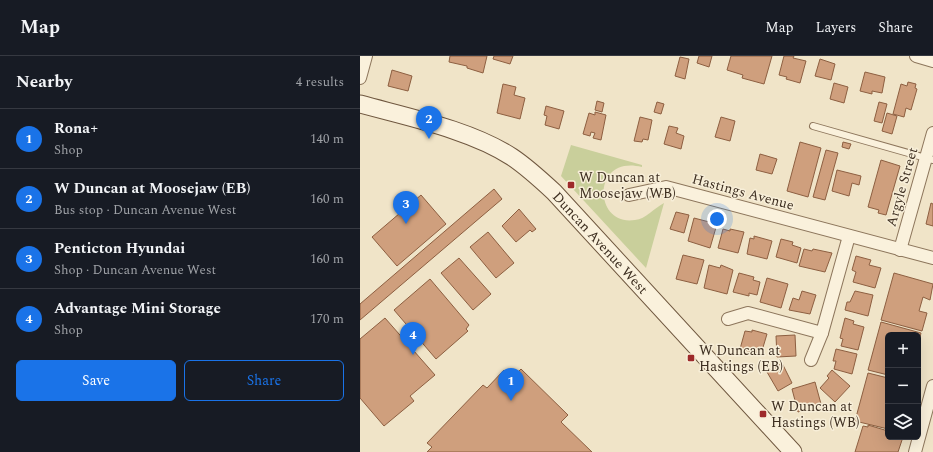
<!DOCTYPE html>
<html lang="en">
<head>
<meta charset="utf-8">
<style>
	:root { --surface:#171b24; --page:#242831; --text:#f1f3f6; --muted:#9ea1a6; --line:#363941; --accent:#1a73e8 }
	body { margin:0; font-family:Spectral,serif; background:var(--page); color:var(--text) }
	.controls { position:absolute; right:12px; bottom:12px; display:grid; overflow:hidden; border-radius:6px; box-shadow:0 4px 16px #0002 }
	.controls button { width:36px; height:36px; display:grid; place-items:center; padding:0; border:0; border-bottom:1px solid var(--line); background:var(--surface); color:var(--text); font:20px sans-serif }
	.you { position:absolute; left:357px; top:163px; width:14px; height:14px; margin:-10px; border:3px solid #fff; border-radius:50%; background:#1a73e8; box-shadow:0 0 0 6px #1a73e833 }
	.badge { display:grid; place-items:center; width:26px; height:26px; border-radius:50%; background:var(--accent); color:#fff; font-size:13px; font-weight:700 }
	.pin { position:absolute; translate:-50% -33px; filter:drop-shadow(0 1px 2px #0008) }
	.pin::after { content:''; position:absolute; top:21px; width:14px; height:12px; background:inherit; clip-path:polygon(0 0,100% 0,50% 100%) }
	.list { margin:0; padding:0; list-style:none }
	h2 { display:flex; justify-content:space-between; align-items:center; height:52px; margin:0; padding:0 16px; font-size:17px }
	h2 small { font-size:13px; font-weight:400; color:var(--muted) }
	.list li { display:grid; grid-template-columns:26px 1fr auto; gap:12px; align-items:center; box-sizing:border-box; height:60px; padding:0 16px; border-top:1px solid var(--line) }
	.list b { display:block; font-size:15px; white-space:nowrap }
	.list p { margin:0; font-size:13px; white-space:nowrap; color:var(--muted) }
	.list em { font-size:13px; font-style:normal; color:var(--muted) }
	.actions { display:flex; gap:8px; padding:12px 16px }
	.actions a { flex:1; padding:9px 0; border:1px solid var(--accent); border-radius:6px; text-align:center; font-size:14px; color:var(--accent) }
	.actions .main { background:var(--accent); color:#fff }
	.icon { flex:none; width:22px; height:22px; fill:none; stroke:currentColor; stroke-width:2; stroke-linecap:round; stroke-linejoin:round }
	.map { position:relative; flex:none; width:573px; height:396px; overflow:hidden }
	header { display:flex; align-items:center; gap:24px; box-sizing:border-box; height:56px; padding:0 20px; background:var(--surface); border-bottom:1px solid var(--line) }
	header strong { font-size:19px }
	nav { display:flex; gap:22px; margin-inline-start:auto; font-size:14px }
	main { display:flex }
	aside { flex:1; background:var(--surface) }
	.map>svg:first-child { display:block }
</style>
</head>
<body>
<header>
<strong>Map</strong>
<nav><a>Map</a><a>Layers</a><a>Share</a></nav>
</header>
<main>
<aside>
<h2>Nearby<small>4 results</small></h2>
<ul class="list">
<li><span class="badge">1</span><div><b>Rona+</b><p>Shop</p></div><em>140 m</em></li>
<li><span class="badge">2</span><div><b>W Duncan at Moosejaw (EB)</b><p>Bus stop · Duncan Avenue West</p></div><em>160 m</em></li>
<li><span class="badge">3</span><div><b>Penticton Hyundai</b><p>Shop · Duncan Avenue West</p></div><em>160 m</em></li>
<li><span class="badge">4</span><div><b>Advantage Mini Storage</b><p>Shop</p></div><em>170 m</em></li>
</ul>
<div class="actions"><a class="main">Save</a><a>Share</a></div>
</aside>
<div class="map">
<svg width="573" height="396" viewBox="0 0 573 396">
	<rect width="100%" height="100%" fill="#f0e4c8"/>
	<path fill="#c9cf9b" d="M211 89 282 109V111C231 98 233 171 275 164 286 163 294 152 304 147L286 212 201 120Z"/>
	<g fill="#cf9f7d" stroke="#8d5f41">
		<path d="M90 0H127L123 17 107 12V10L89 6Z"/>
		<path d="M134 0H153L150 8 133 3Z"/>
		<path d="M339 0H352L349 11 337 7Z"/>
		<path d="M371 0H412L404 28 382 22 383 19 367 14Z"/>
		<path d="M424 0H434L433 2 446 5 440 27 426 23 427 21 419 19Z"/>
		<path d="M320 1 329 3 325 23 315 20Z"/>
		<path d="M460 3 475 8 471 24 455 20Z"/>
		<path d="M32 14 52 20 48 35 28 30Z"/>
		<path d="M505 16 525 21 522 37 512 35V38L500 35Z"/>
		<path d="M548 26 556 28 555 32 557 33 551 54 546 52 544 61 533 58 541 28 547 30Z"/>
		<path d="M474 27 488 31 484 47 470 43Z"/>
		<path d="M143 28 156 31 154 39 165 42 160 63 137 57Z"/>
		<path d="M237 45 244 47 242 56 235 54Z"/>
		<path d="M297 46 304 48 301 58 294 56Z"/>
		<path d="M519 46 527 48 522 67 514 65Z"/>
		<path d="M186 50 204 55 199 73 185 69 187 60 184 59Z"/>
		<path d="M235 56 246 59 241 84 233 82 235 77 231 76 230 80 223 78 229 57 235 59Z"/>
		<path d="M527 57 537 60 532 78 522 75Z"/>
		<path d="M280 61 292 64 288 84 283 83 282 86 274 85Z"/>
		<path d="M361 61 375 65 370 85 355 81Z"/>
		<path d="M309 70 318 72 316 77 324 80 321 93 304 88Z"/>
		<path d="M440 86 461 92 448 141 427 135Z"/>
		<path d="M483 86 491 88 489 93 482 91Z"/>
		<path d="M466 94 478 97 465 144 453 141Z"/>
		<path d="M400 98 417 103 412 118 396 114Z"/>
		<path d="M521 104 540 110 526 159 518 157 519 154 508 151Z"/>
		<path d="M477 114 501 120 499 129 492 127 489 140 472 135Z"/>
		<path d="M134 133 142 143 0 264V248Z"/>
		<path d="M61 139 86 168 37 210 12 181Z"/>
		<path d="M571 147 573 148V170L566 168Z"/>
		<path d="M159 153 176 173 172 176 170 174 156 186 142 170Z"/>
		<path d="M316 156 329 159 324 177 310 173Z"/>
		<path d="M334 162 357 168 350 192 328 185Z"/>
		<path d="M363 173 370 175V173L384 176 378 197 358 192Z"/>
		<path d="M128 176 154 207 136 222 110 191Z"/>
		<path d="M394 180 412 185 407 203 387 198 390 182 394 183Z"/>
		<path d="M421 183 433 186 432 189 441 192 437 207 416 201Z"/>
		<path d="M444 193 452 195 453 193 472 197 465 216 439 210Z"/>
		<path d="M323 199 344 204 337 228 316 223Z"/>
		<path d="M496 200 511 204 509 209 521 212 515 232 493 226 496 216 492 214Z"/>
		<path d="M99 202 131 238 113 254 81 217Z"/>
		<path d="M349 209 360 212 361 209 373 214 367 238 344 232Z"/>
		<path d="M379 217 394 221 393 224 400 226 397 239 389 237V240L373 236Z"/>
		<path d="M534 217 573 228 570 244 563 241 559 255 567 257 562 275 521 264Z"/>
		<path d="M407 222 428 228 421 252 400 246Z"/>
		<path d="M70 223 109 269 106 273 108 275 76 303 34 254Z"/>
		<path d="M442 235 456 239 450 258 429 254 433 242 439 244Z"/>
		<path d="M495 235 513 239 508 260 485 254 487 246H490Z"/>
		<path d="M25 262 75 319 50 340 54 345 24 370 0 342V283Z"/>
		<path d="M485 262 494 265 493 268 504 271 498 294 481 290 483 283 480 282Z"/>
		<path d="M521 266 561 277 558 289V279H528V319L508 314Z"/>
		<path d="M392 274 407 278 401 298 380 293 385 275 392 276Z"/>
		<path d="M435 279 436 300 417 301 416 280Z"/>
		<path d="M476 293 497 298 492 318 474 313 476 305H473Z"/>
		<path d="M422 307 432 327 418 335 407 316Z"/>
		<path d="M161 313 208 359 201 366 232 396H67L72 391 67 387 123 329 127 332 144 314 152 322Z"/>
		<path d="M472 314 490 330 475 346 460 332 469 322 467 320Z"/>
		<path d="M508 317 528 322V373L495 365Z"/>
		<path d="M455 326 461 348 438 356 432 333Z"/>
		<path d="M508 369 528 375V381H543L538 396H495L503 370 508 371Z"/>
	</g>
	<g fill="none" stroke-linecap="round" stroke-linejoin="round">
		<defs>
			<path id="lane" d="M453 70 573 104"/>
			<g id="street">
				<path d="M556 0 573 5"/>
				<path d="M0 22 6 0"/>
				<path d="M269 139 306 131 573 202"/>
				<path d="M540 194 573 77"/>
				<path d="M368 263 388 257 462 277"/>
				<path d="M451 304 462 277 489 180"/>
				<path d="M555 396 573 330"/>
			</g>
			<g id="secondary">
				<path id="s1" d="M0 48C47 61 111 74 152 101 167 111 180 123 194 136L433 396"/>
			</g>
		</defs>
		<use href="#lane" stroke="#8d765c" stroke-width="8"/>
		<use href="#street" stroke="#8d765c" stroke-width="14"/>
		<use href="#secondary" stroke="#6f573f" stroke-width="19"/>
		<use href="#lane" stroke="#faf1dc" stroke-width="6"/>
		<use href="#street" stroke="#faf1dc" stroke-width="12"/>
		<use href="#secondary" stroke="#faf1dc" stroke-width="17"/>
	</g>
	<g fill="#9e2a2b" stroke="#f7eed8" stroke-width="1.5">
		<rect x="207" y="125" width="8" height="8" rx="2"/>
		<rect x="327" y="298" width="8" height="8" rx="2"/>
		<rect x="399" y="354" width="8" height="8" rx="2"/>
	</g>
	<g text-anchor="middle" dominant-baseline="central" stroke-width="3" stroke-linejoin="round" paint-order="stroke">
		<g font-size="14" fill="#3d2e20" stroke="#f7eed8" text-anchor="start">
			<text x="219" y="121">W Duncan at<tspan x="219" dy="16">Moosejaw (WB)</tspan></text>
			<text x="339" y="294">W Duncan at<tspan x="339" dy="16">Hastings (EB)</tspan></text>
			<text x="411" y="350">W Duncan at<tspan x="411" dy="16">Hastings (WB)</tspan></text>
		</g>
		<g font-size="14" fill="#3d2e20" stroke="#f7eed8">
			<text transform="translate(542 131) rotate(-74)">Argyle Street</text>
			<text transform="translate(383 136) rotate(15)">Hastings Avenue</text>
			<text stroke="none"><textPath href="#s1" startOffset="285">Duncan Avenue West</textPath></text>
		</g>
	</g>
</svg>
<div class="controls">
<button>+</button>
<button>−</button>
<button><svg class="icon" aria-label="layers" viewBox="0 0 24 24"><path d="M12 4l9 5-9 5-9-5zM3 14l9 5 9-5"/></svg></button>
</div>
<div class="you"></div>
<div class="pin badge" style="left:151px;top:345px">1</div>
<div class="pin badge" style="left:69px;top:83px">2</div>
<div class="pin badge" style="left:46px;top:168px">3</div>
<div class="pin badge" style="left:53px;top:299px">4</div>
</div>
</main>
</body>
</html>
